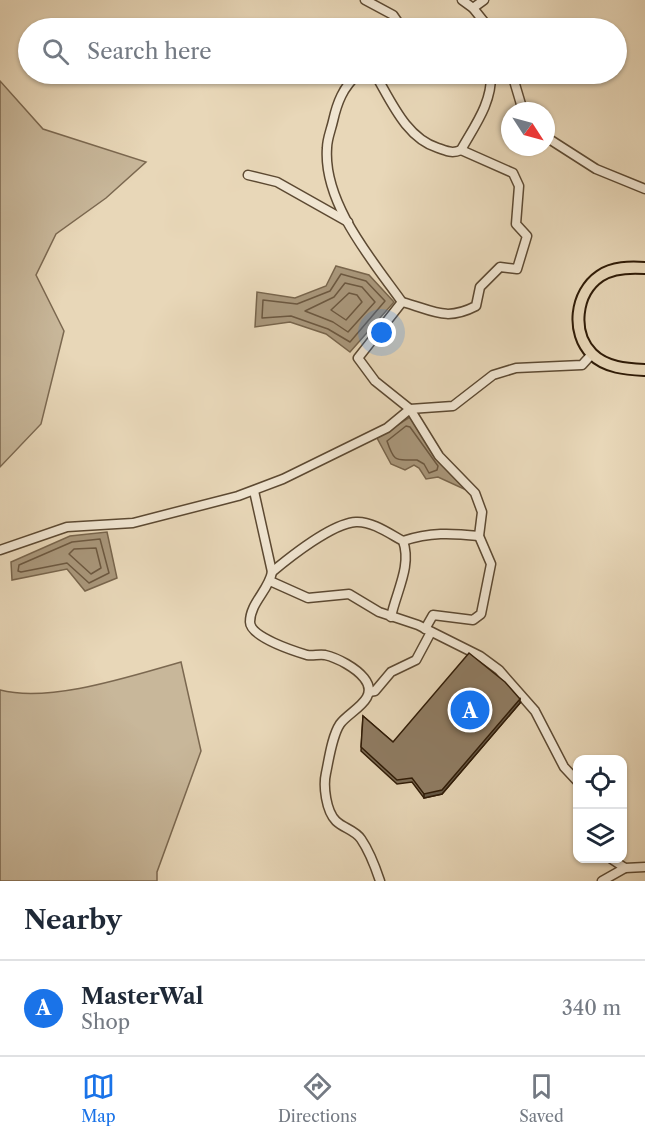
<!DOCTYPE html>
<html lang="en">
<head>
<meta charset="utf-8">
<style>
	:root { --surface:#fff; --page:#f6f6f7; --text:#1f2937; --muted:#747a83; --line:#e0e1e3; --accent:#1a73e8 }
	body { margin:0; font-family:"Libre Caslon Text",serif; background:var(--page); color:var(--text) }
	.controls { position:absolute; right:18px; bottom:18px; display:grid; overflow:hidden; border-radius:12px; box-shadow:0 2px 4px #0004 }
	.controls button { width:54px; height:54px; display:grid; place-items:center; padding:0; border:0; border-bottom:2px solid var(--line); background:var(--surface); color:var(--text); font:30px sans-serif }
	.compass { position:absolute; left:501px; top:102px; width:54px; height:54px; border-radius:50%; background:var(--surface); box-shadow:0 2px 4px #0004; rotate:126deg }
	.you { position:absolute; left:382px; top:333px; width:21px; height:21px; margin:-15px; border:4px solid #fff; border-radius:50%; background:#1a73e8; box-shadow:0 0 0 9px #1a73e833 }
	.badge { display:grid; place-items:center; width:39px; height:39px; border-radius:50%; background:var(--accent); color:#fff; font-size:20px; font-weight:700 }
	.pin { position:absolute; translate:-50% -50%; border:3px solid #fff; box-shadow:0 2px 6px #0006 }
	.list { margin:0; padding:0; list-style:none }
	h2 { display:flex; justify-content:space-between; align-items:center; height:78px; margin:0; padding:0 24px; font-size:26px }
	h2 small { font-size:20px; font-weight:400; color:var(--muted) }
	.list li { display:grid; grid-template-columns:39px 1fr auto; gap:18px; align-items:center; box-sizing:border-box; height:96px; padding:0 24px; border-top:2px solid var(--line) }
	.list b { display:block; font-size:22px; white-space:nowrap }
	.list p { margin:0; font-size:20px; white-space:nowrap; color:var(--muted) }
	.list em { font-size:20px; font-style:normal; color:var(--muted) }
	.icon { flex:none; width:33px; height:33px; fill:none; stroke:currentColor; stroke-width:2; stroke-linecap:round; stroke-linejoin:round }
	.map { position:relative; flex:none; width:645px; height:881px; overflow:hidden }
	.search { position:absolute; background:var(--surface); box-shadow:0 2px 4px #0004; left:18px; right:18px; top:18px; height:66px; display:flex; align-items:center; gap:15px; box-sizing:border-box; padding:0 21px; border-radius:33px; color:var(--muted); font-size:22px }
	.sheet { height:174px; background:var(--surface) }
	nav { display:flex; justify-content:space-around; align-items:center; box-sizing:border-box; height:84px; border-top:2px solid var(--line); background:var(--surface); font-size:16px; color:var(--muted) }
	nav a { display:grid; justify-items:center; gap:3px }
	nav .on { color:var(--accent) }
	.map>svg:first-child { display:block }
</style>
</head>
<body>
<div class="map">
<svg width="645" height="881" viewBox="0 0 645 881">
	<rect width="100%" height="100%" fill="#e8d7b8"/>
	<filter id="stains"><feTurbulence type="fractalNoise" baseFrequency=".00333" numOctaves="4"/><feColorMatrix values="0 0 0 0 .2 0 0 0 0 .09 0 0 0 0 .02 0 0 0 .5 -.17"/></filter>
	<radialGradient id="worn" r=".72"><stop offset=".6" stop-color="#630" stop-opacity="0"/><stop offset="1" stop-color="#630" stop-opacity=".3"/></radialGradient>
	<g fill="#c8b79a" stroke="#7b6850" stroke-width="1.5">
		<path d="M0 81 43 129 146 162 106 198 56 234 36 275 64 331 41 424 0 467Z"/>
		<path d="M181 662 201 751 157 872V881H0V690C51 703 131 676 181 662Z"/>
	</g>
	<g fill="#a9977b" stroke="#78654c" stroke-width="1.5">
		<path d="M336 266 369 275 394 302 350 352 326 334 290 322 255 327 257 292 295 298 326 286Z"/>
		<path d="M410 417 463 483 464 489 438 477 426 479 419 468 414 465 405 470 391 464 377 438Z"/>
		<path d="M107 532 117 578 85 591 67 569 12 580 11 562 70 536Z"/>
	</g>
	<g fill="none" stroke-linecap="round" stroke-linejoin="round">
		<g stroke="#6c5840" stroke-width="1.5">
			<path d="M341 274 366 281 385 301 350 342 328 329 291 316 262 318 263 300 297 304 330 291Z"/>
			<path d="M345 283 362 287 375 302 348 332 333 322 305 311 334 297Z"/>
			<path d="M349 293 357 295 362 302 346 320 331 310Z"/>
			<path d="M406 426 410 427 438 466 437 470 429 473 424 464 417 460C397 459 395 465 387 441Z"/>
			<path d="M100 539 109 573 89 583 67 563 21 572 18 571 19 565 72 542Z"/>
			<path d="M96 548 101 568 91 574 69 554 74 549Z"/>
		</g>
		<defs>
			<g id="minor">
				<path d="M365 0 393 15 402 28"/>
				<path d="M462 0 473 8 489 28"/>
				<path d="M473 8 484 0"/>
				<path d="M358 74C343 87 337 103 333 121 331 130 327 139 327 148 323 203 372 260 402 302L358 358 375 381 410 409 439 456 475 493 482 512 479 536 491 564 481 614 473 620 433 615 425 629"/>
				<path d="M375 74C391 101 406 138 438 148 447 151 452 154 461 150 475 125 492 103 491 74"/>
				<path d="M512 74 523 111"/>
				<path d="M546 137 596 169 645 189"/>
				<path d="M248 175 277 182 348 222"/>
				<path d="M402 302C433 310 445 322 476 306L480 287 500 267 517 269 527 236 516 224 519 186 513 173 461 150"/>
				<path d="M254 491 272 572C269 590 250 603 250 622 250 637 294 651 307 655 313 656 319 654 325 655 338 658 356 668 364 678 381 699 349 711 340 724 332 736 329 759 326 773 323 786 326 811 336 821 343 828 355 830 361 839 370 852 375 866 380 881"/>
				<path d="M403 541C430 532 451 533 479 536"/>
				<path d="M0 550 67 527 133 523 238 496 283 479 387 428 410 409 453 406 493 375 516 368 582 365 592 354"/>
				<path d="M272 572C290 557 333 523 356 522 372 521 390 534 403 541 412 566 396 592 391 617"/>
				<path d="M270 581 308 598 349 594 379 612 418 625 480 656 499 670 535 711 564 767 578 782"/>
				<path d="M369 692 375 691 391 672 416 660 431 632"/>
				<path d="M610 858 625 868 645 867"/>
				<path d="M602 881 625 868"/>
			</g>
			<path id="major" d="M645 268C630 267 613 267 600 276 575 293 571 333 592 354 606 368 627 369 645 370"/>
		</defs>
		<use href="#minor" stroke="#5c4932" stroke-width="11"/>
		<use href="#major" stroke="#2e1a06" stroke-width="14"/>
		<use href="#minor" stroke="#f0e5d1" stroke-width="8"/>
		<use href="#major" stroke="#e8d7b8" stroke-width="10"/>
	</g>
	<path fill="#7b6b55" stroke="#2e1a06" stroke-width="1.5" d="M520 703 442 794 424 798 412 782 397 784 361 751 363 716 393 742Z"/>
	<path fill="#645745" stroke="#2e1a06" stroke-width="1.5" d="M520 699V703L442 794 424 798V794Z"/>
	<path fill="#8f7c63" stroke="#2e1a06" stroke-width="1.5" d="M469 653 505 682 520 699 442 790 424 794 412 778 397 780 361 747 363 716 393 742Z"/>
	<rect width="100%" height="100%" filter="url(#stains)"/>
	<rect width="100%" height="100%" fill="url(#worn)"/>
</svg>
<div class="controls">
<button><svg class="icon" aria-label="locate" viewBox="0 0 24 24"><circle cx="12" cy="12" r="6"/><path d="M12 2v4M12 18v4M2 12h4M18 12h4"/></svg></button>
<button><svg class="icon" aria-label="layers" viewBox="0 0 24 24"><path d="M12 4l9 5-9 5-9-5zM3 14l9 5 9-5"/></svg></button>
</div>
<svg class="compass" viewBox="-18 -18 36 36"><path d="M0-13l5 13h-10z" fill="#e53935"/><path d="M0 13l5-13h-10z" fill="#747a83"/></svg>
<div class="you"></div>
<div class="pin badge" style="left:470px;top:710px">A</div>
<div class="search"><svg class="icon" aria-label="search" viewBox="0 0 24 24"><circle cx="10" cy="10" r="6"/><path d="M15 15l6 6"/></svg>Search here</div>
</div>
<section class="sheet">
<h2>Nearby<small></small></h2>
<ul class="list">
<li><span class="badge">A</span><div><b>MasterWal</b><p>Shop</p></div><em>340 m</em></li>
</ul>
</section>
<nav>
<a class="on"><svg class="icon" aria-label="map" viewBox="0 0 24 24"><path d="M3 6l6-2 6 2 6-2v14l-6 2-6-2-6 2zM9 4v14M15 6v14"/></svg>Map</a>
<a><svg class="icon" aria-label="directions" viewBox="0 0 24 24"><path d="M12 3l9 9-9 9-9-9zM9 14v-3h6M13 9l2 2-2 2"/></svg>Directions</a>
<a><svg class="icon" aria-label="saved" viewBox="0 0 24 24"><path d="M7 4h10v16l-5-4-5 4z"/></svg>Saved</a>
</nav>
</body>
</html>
